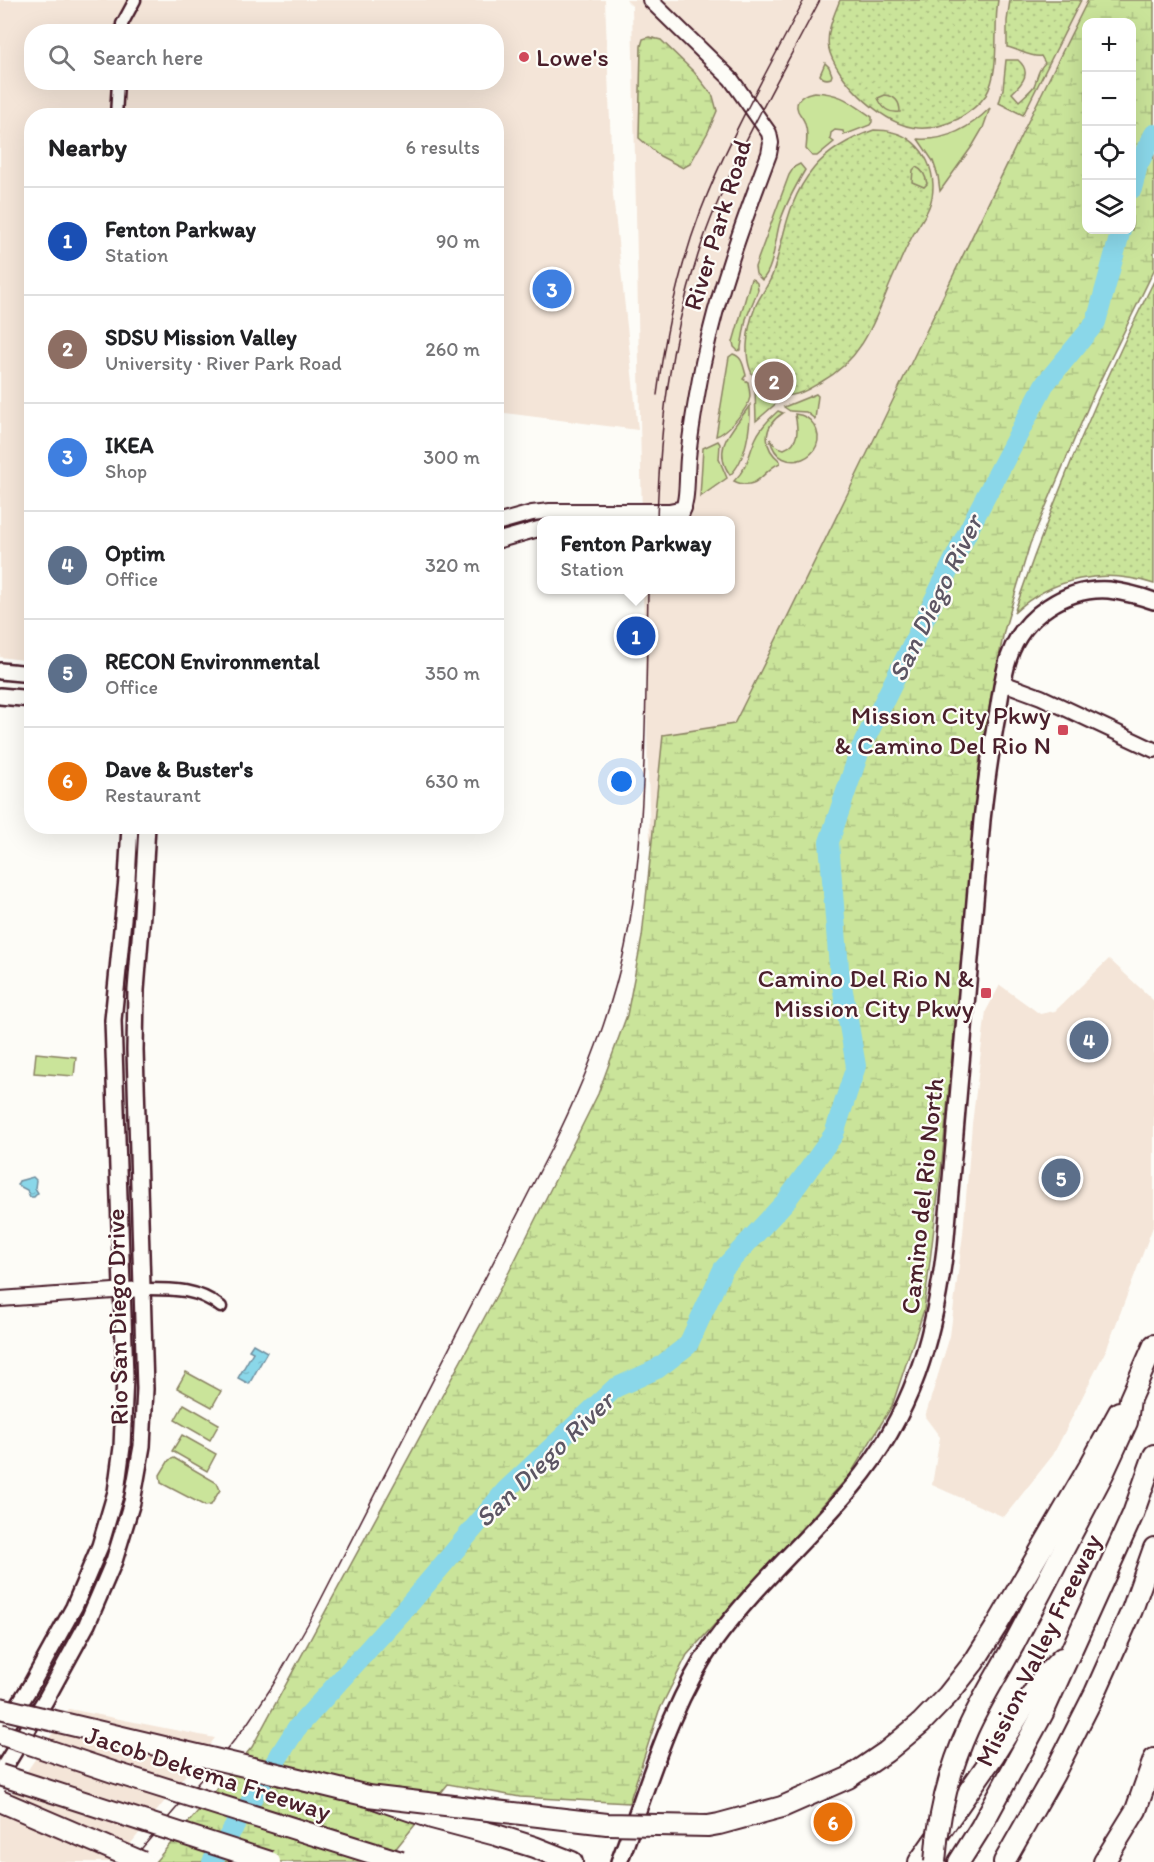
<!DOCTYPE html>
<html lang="en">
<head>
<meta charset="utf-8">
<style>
	:root { --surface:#fff; --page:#f6f6f6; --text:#202124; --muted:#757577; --line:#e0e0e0; --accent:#d1495b }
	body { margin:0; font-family:Itim,sans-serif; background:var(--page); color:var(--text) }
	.controls { position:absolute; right:18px; top:18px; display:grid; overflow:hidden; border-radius:12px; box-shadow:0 6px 24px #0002 }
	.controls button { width:54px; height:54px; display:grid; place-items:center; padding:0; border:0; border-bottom:2px solid var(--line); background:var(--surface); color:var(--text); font:30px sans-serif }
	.you { position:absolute; left:622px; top:782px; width:21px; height:21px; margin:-15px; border:4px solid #fff; border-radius:50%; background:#1a73e8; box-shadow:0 0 0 9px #1a73e833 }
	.badge { display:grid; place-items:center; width:39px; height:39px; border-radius:50%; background:var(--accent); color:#fff; font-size:20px; font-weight:700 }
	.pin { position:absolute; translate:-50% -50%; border:3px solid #fff; box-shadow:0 2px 6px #0006 }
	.popup { position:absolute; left:537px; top:516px; width:198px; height:78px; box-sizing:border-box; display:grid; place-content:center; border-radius:12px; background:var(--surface); filter:drop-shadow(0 2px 4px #0005); font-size:20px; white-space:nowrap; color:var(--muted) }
	.popup b { font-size:22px; color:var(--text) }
	.popup::after { content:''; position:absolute; left:50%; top:100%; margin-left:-12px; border:12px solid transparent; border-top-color:var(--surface) }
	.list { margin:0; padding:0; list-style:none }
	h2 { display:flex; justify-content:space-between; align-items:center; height:78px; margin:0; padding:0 24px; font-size:26px }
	h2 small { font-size:20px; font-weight:400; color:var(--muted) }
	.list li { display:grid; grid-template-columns:39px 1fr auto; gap:18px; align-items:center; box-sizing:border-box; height:108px; padding:0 24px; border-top:2px solid var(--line) }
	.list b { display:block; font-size:22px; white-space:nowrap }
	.list p { margin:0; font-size:20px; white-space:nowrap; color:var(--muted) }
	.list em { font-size:20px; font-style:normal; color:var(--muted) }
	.icon { flex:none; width:33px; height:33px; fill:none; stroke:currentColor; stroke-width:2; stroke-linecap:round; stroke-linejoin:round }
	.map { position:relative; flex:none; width:1154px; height:1862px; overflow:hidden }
	.search { position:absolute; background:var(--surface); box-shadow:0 6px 24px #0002; left:24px; top:24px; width:480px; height:66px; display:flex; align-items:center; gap:15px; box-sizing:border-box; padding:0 21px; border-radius:24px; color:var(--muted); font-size:22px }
	.panel { position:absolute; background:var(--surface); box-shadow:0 6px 24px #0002; left:24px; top:108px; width:480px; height:726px; border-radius:24px }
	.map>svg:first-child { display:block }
</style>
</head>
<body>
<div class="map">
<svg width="1154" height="1862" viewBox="0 0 1154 1862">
	<defs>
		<pattern id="grass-dots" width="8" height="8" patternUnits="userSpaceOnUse" patternTransform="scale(1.5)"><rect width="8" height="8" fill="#cae49a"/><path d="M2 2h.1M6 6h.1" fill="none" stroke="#afc385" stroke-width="1.8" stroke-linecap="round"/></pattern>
		<pattern id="wetland-marsh" width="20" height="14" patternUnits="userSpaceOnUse" patternTransform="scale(1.5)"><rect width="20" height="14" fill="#cae49a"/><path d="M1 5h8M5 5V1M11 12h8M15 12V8" fill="none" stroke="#afc385"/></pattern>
		<pattern id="water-ripples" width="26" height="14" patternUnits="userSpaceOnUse" patternTransform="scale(1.5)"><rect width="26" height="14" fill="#8ad7e9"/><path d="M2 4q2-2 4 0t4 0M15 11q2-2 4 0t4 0" fill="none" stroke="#79b8c8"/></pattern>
	</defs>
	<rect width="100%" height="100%" fill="#fdfcf7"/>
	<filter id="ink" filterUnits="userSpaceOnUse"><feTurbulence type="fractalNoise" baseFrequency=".0167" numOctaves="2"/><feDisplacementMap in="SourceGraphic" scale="12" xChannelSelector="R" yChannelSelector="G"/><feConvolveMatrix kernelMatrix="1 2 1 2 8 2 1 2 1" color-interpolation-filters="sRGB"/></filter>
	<g filter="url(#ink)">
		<g fill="#f4e5d8" fill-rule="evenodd">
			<path d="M0 0H605L613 195 638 430 497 412 496 116H32L31 661 0 657ZM32 32H496V82H32Z"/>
			<path d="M626 0H1092L711 845 650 841 643 590H730V520H642L632 6Z"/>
			<path d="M1109 959 1154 1001V1224L1107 1348 1053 1455 1004 1517 932 1485 940 1437 925 1417 950 1336 963 1234 972 1124 986 1011 1000 985 1040 1014 1055 1011Z"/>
			<path d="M69 1709 215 1738 116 1862H0V1811Z"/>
		</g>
		<g fill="url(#grass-dots)" stroke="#8a8262" stroke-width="1.5">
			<path d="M840 0H998C993 29 1001 70 986 95 979 105 968 113 958 119 945 125 932 129 918 128 885 126 841 84 830 53 824 36 834 15 840 0Z"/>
			<path d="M1010 0H1081L1023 115 999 103 1003 89 1006 60H1018C1032 72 1023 83 1012 93L1019 101C1024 96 1030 92 1034 86 1038 77 1037 70 1045 63L1041 56C1031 58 1018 49 1007 47V21Z"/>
			<path d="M874 130C880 130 886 130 892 132 925 139 941 178 929 207 925 217 918 226 913 235 908 244 903 254 899 264 877 309 870 355 821 382 812 387 803 394 792 395 780 396 768 391 759 383 740 365 747 327 756 305 761 294 769 285 773 273 785 235 787 200 814 168 830 149 851 138 874 130Z"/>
			<path d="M1154 281V584C1104 568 1052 577 1014 613 1053 499 1100 388 1154 281Z"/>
		</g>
		<g fill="url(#wetland-marsh)" stroke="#8a8262" stroke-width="1.5" fill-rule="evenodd">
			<path d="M1088 0H1154V270L1094 393 1030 544 1004 631 980 755 942 1162 924 1310 892 1406 850 1475 687 1655 659 1711 629 1803 520 1797 448 1784 385 1862H155L252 1747 509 1272 598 1094 627 1015 642 937 663 735 734 724C855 484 968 240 1088 0ZM1086 22H1132V230H1086Z"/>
			<path d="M649 37 661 40 694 72 713 96 717 111 708 132 690 164 683 168 660 156 639 138 641 46 643 39Z"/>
		</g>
		<g fill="#cae49a" stroke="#8a8262" stroke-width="1.5">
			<path d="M825 63 829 67 832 75 831 78C826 80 823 79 820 75Z"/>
			<path d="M815 92C844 94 849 102 872 117V122L870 125 844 135 843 131 835 130 831 133 830 139 834 142 817 156H812L806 149C807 140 808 132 805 124 804 119 800 115 798 111 793 99 806 93 815 92Z"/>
			<path d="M885 95C895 96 900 102 900 112 888 113 883 109 878 98Z"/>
			<path d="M990 108 983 128 973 145 940 191 938 176 933 161 918 139C947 141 970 128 990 108Z"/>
			<path d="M800 164 805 170C795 187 786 203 780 222 775 238 774 269 762 280L756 274 755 267 789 175 794 167Z"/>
			<path d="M916 167C923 170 926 177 927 184L924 187 912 182 913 170Z"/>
			<path d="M751 279 754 280 757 283 758 290 746 319 741 347V350L738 351 734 347 733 342Z"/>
			<path d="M733 354C743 357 743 366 746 375L743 379 748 382C749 387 750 393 750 397 748 409 727 433 716 436L729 357Z"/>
			<path d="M755 388 764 395 780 400 756 421Z"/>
			<path d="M816 394 818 396 815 419 806 412 790 411 784 407Z"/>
			<path d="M750 405C751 426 746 461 730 475 710 446 735 428 750 405Z"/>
			<path d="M778 411 783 413C764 425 761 446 780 461V463C762 470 758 493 734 481 749 466 748 455 756 438 761 427 769 419 778 411Z"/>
			<path d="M795 414C803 415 810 418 814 425 833 456 779 480 770 439 774 445 777 447 784 449 800 443 798 429 795 414Z"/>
			<path d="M718 441 720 444 719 459 727 478 700 497 703 448Z"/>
			<path d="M36 1053 76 1057 74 1076 34 1073Z"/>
			<path d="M186 1372 221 1391 212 1407 177 1388Z"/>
			<path d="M184 1404 219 1424 210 1440 175 1420Z"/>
			<path d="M182 1435 216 1454 207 1471 172 1451Z"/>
			<path d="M174 1458 217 1483 220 1490 211 1505 205 1506 161 1483 160 1475 169 1460Z"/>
		</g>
		<g fill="url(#water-ripples)" stroke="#708d9d" stroke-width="1.5">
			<path d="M33 1177 36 1180 35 1188 38 1193 34 1197H30L27 1190 17 1185 19 1181Z"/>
			<path d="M253 1344 267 1352 249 1384 238 1378 253 1352 249 1350Z"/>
		</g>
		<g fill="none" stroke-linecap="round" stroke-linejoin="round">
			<g stroke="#8ad7e9" stroke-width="20">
				<path d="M1132 189 1138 165 1154 134"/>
				<path d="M212 1862 296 1729 412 1601 506 1490 615 1388 657 1369 688 1345 723 1269 786 1201 834 1134 856 1066 839 968 829 842 860 750 976 515 1044 385 1096 322 1121 230"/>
			</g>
			<defs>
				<g id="minor">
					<path d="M122 32V24L135 0"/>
					<path d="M116 116 118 82"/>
					<path d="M142 1289C172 1289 197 1288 221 1307"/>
				</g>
				<g id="tertiary">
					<path d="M650 0 731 79 769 133 771 143 769 154C743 223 718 291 703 363 697 394 691 426 688 458 686 480 689 500 679 520"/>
					<path d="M496 523 532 513 550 511H669L684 508"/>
					<path d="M496 541 542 528"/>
					<path d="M1003 683 1041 697 1154 750"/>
					<path d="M0 1299 142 1289"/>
				</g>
				<g id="secondary">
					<path d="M0 671 32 674"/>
					<path d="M0 696 32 699"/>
					<path d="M0 1735 30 1687 74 1607 100 1546 116 1492 122 1447 125 1376 113 1020 127 879 130 826"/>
					<path d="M0 1774 46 1699 87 1624 114 1561 132 1502 142 1446 145 1389 135 1050 136 990 142 914 147 826"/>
					<path d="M619 1862C648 1788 668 1708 714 1642 755 1585 808 1540 853 1486 912 1415 934 1339 945 1249L982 820C986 784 991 747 998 711 1001 693 1003 674 1009 657 1023 616 1066 587 1109 590 1124 592 1140 596 1154 601"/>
				</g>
				<g id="motorway">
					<path d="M996 1627 1089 1467 1119 1412"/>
					<path d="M1014 1644 1103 1474 1127 1422 1130 1399 1154 1345"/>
					<path d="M282 1775 368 1796 432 1818 496 1835 534 1847 572 1862"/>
					<path d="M919 1862 994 1755 1043 1677 1062 1658"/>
					<path d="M959 1862 981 1827 1043 1713 1133 1514 1154 1455"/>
					<path d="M1004 1862 1054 1774 1095 1693 1132 1610 1154 1548"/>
					<path d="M1104 1862 1136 1810 1154 1759"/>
				</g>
			</defs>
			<use href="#minor" stroke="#4a1f2b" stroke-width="15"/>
			<use href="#tertiary" stroke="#4a1f2b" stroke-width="18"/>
			<use href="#secondary" stroke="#4a1f2b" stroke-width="20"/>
			<use href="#motorway" stroke="#4a1f2b" stroke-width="24"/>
			<use href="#minor" stroke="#fdfcf7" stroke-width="10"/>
			<use href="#tertiary" stroke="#fdfcf7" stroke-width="14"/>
			<use href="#secondary" stroke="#fdfcf7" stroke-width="15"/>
			<use href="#motorway" stroke="#fdfcf7" stroke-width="20"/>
			<g stroke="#4a1f2b" stroke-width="1.5">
				<path d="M657 395C665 333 678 272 700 213 728 139 768 70 804 0"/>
				<path d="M657 520C660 427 669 345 698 255 727 166 777 83 820 0"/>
				<path d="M130 1862 229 1747 247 1724 273 1685 313 1615 550 1151C583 1085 610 1018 625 947 638 886 641 824 644 762 646 704 647 647 648 590"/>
			</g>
			<defs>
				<g id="motorway-bridge">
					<path d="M0 1708 282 1775"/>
					<path d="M0 1734 116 1773 401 1862"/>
					<path d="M0 1775 270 1862"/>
					<path d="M368 1796 607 1824 708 1826 719 1824 782 1807 848 1778 886 1752 921 1723 948 1695 974 1662 996 1627"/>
					<path d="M0 1801 142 1862"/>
					<path d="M935 1862C938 1816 949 1771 968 1729 981 1700 999 1672 1014 1644"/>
				</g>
			</defs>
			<use href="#motorway-bridge" stroke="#4a1f2b" stroke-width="24" stroke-linecap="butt"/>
			<use href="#motorway-bridge" stroke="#fdfcf7" stroke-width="20"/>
		</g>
	</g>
	<g fill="#d1495b" stroke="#fdfcf7" stroke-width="2">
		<circle cx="524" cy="57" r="6"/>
		<rect x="1057" y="724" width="12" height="12" rx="3"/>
		<rect x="980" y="987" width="12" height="12" rx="3"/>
	</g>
	<g text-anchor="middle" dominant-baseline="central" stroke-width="4.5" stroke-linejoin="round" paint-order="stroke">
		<g font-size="26" fill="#4a1f2b" stroke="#fdfcf7" text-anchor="end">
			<text x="536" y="57" text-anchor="start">Lowe's</text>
			<text x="1051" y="715">Mission City Pkwy<tspan x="1051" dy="30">&amp; Camino Del Rio N</tspan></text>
			<text x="974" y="978">Camino Del Rio N &amp;<tspan x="974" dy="30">Mission City Pkwy</tspan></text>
		</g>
		<g font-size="26" fill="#4a1f2b" stroke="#fdfcf7">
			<text transform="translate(717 225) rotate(-73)">River Park Road</text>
			<text transform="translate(922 1196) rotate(-84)">Camino del Rio North</text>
			<text transform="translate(117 1317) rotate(-91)">Rio San Diego Drive</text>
			<text transform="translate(1038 1650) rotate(-64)">Mission Valley Freeway</text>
			<text transform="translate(208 1773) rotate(18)">Jacob Dekema Freeway</text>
		</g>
		<g font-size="27" font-style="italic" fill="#5d5664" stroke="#fdfcf7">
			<text transform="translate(935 598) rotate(-64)">San Diego River</text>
			<text transform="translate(544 1459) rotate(-44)">San Diego River</text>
		</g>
	</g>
</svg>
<div class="controls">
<button>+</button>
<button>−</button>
<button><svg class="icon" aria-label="locate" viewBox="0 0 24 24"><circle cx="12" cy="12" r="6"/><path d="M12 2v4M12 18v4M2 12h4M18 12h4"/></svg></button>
<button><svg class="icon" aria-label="layers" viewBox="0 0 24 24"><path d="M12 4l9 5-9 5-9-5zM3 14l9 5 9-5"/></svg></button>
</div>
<div class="you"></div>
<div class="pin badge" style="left:636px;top:636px;background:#1a4fb4">1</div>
<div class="popup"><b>Fenton Parkway</b>Station</div>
<div class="pin badge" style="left:774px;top:381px;background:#8d6e63">2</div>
<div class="pin badge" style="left:552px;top:289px;background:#3f7fe0">3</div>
<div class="pin badge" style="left:1089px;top:1040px;background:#5c6f8a">4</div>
<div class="pin badge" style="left:1061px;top:1178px;background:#5c6f8a">5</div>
<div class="pin badge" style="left:833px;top:1822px;background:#e8710a">6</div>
<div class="search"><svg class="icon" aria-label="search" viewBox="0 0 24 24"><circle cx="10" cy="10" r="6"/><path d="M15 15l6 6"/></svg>Search here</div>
<section class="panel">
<h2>Nearby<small>6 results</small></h2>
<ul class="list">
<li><span class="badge" style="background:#1a4fb4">1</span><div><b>Fenton Parkway</b><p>Station</p></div><em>90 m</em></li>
<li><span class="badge" style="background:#8d6e63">2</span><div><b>SDSU Mission Valley</b><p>University · River Park Road</p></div><em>260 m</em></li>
<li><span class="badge" style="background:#3f7fe0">3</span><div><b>IKEA</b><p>Shop</p></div><em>300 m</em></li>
<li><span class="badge" style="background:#5c6f8a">4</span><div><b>Optim</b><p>Office</p></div><em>320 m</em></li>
<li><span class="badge" style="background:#5c6f8a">5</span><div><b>RECON Environmental</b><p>Office</p></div><em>350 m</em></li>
<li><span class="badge" style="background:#e8710a">6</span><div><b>Dave &amp; Buster's</b><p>Restaurant</p></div><em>630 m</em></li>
</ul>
</section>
</div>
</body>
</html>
